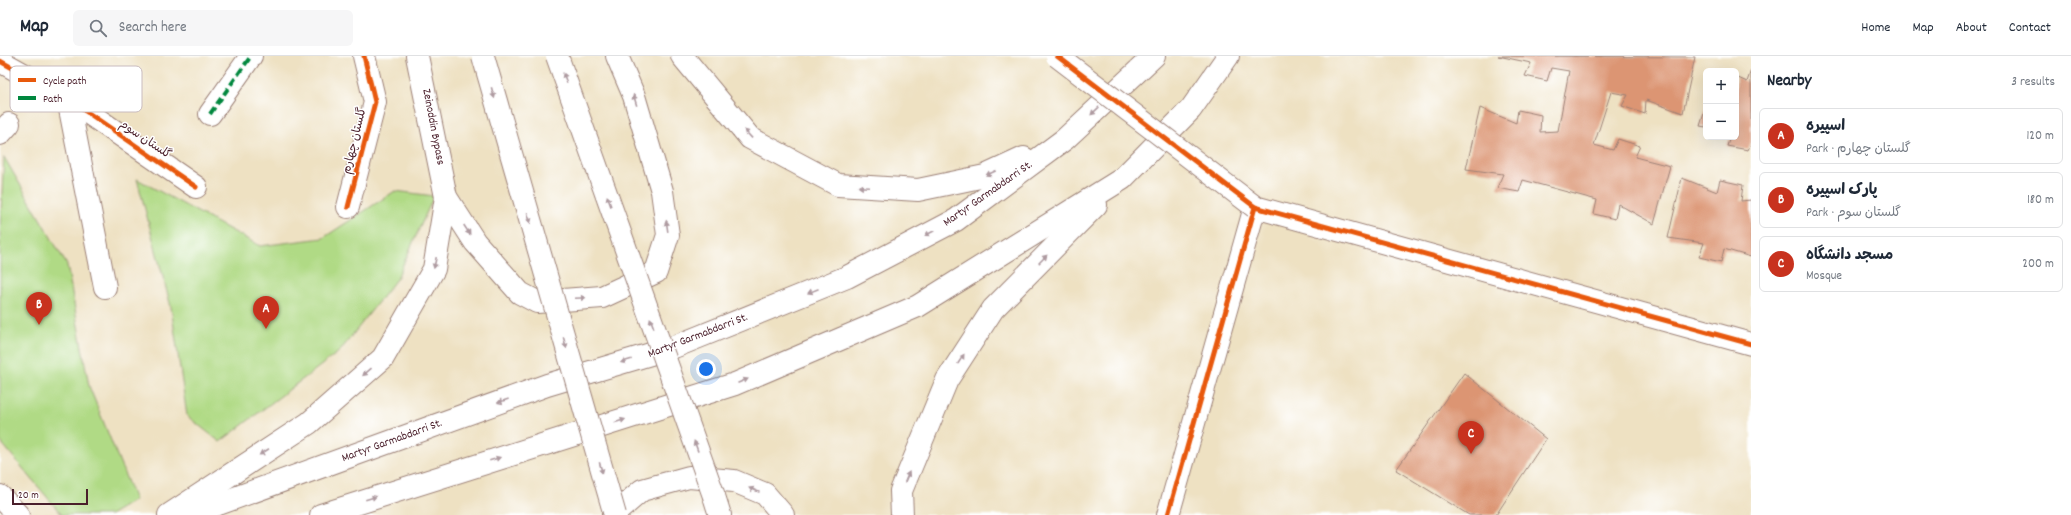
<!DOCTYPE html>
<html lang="en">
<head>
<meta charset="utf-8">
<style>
	:root { --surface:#fff; --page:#f6f6f7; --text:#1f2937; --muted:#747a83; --line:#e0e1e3; --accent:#c8321e }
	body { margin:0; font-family:Dekko,"Playpen Sans Arabic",sans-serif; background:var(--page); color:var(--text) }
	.controls { position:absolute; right:12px; top:12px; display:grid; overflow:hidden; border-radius:6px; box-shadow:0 4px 16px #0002 }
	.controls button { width:36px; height:36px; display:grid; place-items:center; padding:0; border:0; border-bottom:1px solid var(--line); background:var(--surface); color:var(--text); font:20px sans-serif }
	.scale { position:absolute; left:12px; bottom:10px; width:76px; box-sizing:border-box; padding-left:4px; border:2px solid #4a1f2b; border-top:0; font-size:11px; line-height:14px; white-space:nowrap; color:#4a1f2b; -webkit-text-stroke:3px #fff; paint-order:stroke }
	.you { position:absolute; left:706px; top:313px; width:14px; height:14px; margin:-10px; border:3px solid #fff; border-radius:50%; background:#1a73e8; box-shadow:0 0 0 6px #1a73e833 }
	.badge { display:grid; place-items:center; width:26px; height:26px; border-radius:50%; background:var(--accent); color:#fff; font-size:13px; font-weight:700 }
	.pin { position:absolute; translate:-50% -33px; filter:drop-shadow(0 1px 2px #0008) }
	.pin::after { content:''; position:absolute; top:21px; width:14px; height:12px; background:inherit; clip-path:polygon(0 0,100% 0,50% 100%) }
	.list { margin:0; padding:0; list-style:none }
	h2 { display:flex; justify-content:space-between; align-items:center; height:52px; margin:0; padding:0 16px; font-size:17px }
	h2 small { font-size:13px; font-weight:400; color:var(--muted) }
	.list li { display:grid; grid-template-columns:26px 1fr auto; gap:12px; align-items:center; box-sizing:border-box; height:56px; margin:0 8px 8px; padding:0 8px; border:1px solid var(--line); border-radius:6px }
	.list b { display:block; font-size:15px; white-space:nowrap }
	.list p { margin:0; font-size:13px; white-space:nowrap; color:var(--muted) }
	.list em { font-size:13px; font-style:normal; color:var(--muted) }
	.icon { flex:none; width:22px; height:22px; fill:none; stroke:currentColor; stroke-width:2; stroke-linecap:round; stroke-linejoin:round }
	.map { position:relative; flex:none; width:1751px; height:459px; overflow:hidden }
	header { display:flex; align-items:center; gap:24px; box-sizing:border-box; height:56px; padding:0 20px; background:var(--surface); border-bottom:1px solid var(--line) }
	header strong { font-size:19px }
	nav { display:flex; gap:22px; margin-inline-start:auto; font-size:14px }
	.search { width:280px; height:36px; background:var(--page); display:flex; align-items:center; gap:10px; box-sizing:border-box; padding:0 14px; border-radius:6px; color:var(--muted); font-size:15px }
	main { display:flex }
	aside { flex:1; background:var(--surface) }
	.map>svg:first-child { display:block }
</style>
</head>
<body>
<header>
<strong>Map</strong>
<div class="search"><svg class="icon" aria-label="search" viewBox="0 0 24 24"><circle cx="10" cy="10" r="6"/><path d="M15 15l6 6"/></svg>Search here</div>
<nav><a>Home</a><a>Map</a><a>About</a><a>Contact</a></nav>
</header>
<main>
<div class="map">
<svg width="1751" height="459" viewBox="0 0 1751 459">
	<rect width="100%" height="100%" fill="#fff"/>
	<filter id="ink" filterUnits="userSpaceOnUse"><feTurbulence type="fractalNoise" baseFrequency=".025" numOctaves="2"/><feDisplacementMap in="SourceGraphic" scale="8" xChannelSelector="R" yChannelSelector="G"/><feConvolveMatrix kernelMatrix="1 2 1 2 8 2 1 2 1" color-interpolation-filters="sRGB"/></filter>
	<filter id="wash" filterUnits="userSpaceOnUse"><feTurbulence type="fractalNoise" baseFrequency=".012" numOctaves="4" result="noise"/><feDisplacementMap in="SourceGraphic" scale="16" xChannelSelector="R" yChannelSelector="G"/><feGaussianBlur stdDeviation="0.9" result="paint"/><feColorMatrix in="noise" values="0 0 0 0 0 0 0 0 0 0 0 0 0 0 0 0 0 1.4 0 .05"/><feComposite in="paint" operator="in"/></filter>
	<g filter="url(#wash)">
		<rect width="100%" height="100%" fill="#eee1c2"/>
		<g fill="#b0da85" stroke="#7d7c58">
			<path d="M4 101 67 209 89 330 135 444 110 459H62L0 385V173Z"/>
			<path d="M137 123 260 190 323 182 395 135 434 140 397 222 340 295 220 386 187 360 171 251Z"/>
		</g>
		<g id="blocks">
			<g fill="#dc9573">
				<path d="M1498 0 1695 1 1683 57 1646 44 1645 58 1622 50 1628 39 1611 36 1594 89 1613 94 1618 83 1640 90 1635 101 1670 110 1654 168 1618 148 1615 163 1594 158 1597 144 1523 124 1519 136 1497 132 1503 118 1466 113 1480 52 1516 67 1518 54 1541 59 1540 76 1558 75 1569 15 1551 12 1547 25 1525 20 1531 7Z"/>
				<path d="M1751 14V87L1748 94 1727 90 1730 81H1736V21L1747 26Z"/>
				<path d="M1706 51V71L1700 70Z"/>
				<path d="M1682 122 1717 136 1720 124 1743 129 1741 145 1751 144V201L1724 193 1721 206 1699 201 1704 187 1668 182Z"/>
				<path d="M1464 317 1546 383 1496 459H1469L1396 414Z"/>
			</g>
		</g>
	</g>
	<g filter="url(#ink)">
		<use href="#blocks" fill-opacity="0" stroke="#9c8076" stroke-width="1"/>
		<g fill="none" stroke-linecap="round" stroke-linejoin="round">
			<defs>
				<g id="street">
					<path d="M0 5 68 43 196 131"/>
					<path d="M68 43 105 231"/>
					<path d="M210 58 251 0"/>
					<path d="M0 78 9 68"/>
					<path d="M348 151 375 46 364 0"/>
					<path d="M0 440 18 459"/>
					<path d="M1168 459 1255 151 1751 288"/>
				</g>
				<g id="secondary">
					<path d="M682 0 750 82 838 129 918 134 985 120 1024 102"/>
					<path d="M169 459 309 367 383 302 434 213 446 141"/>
					<path d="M188 459 547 329 674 291 847 221 956 164 1065 83 1154 0"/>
					<path d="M321 459 735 328 918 250 1122 123 1191 53 1228 0"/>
					<path d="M613 459 642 434 689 421 734 425 765 438 783 459"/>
					<path d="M902 459 901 435 947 324 993 253 1096 149"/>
				</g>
				<path id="primary" d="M417 0 446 141 475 186 520 237 537 246 602 241 656 216 668 179 662 135 634 40 617 0"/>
				<path id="highway" d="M714 440 720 459"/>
			</defs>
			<use href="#street" stroke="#9c8076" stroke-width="24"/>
			<use href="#secondary" stroke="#9c8076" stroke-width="24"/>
			<use href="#primary" stroke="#9c8076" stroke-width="24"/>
			<use href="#highway" stroke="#9c8076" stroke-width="24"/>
			<use href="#street" stroke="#fff" stroke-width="22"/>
			<use href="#secondary" stroke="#fff" stroke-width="22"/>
			<use href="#primary" stroke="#fff" stroke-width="22"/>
			<use href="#highway" stroke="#fff" stroke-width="22"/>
			<defs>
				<path id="street-bridge" d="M1057 0 1255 151"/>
				<g id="highway-bridge">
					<path d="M483 0 615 459"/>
					<path d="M557 0 714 440"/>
				</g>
			</defs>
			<use href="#street-bridge" stroke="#9c8076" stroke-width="24" stroke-linecap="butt"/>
			<use href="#highway-bridge" stroke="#9c8076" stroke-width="24" stroke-linecap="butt"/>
			<use href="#street-bridge" stroke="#fff" stroke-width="22"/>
			<use href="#highway-bridge" stroke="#fff" stroke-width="22"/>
			<path stroke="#00873e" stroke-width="4" stroke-dasharray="8 4" stroke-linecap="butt" d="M210 58 251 0"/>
			<defs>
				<g id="cycleway">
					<path d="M1057 0 1255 151 1751 288"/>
					<path d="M0 5 68 43 196 131"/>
					<path d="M348 151 375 46 364 0"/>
					<path d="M1168 459 1255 151"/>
				</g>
			</defs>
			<use href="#cycleway" stroke="#fff" stroke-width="8"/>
			<use href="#cycleway" stroke="#e8590c" stroke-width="5"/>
		</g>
		<defs><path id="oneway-solid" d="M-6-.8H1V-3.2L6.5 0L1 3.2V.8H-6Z"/></defs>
		<g fill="#ae9aa0">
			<use href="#oneway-solid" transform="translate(565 22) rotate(-110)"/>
			<use href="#oneway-solid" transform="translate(493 37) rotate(74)"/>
			<use href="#oneway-solid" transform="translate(635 44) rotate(-107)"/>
			<use href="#oneway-solid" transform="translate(1095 55) rotate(137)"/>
			<use href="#oneway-solid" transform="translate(748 78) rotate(-133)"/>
			<use href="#oneway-solid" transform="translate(991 117) rotate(156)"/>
			<use href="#oneway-solid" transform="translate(864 131) rotate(-177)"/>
			<use href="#oneway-solid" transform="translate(609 145) rotate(-110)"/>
			<use href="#oneway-solid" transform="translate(529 162) rotate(74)"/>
			<use href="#oneway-solid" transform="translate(667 170) rotate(-98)"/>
			<use href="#oneway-solid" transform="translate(467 174) rotate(57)"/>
			<use href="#oneway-solid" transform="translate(930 177) rotate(152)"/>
			<use href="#oneway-solid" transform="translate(1043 203) rotate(-45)"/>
			<use href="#oneway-solid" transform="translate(435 207) rotate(102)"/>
			<use href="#oneway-solid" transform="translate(813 235) rotate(158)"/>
			<use href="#oneway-solid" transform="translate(580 242) rotate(-3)"/>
			<use href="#oneway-solid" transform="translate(652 267) rotate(-110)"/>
			<use href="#oneway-solid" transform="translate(565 287) rotate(74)"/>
			<use href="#oneway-solid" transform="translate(961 303) rotate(-57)"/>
			<use href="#oneway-solid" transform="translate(626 305) rotate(163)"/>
			<use href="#oneway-solid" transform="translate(367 316) rotate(139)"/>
			<use href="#oneway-solid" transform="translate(743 325) rotate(-23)"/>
			<use href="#oneway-solid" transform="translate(503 345) rotate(161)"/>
			<use href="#oneway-solid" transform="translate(620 365) rotate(-17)"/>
			<use href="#oneway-solid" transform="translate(696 390) rotate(-110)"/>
			<use href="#oneway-solid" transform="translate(264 396) rotate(147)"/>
			<use href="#oneway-solid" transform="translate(495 403) rotate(-17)"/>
			<use href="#oneway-solid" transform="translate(601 412) rotate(74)"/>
			<use href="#oneway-solid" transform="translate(907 421) rotate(-67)"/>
			<use href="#oneway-solid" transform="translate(754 434) rotate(-157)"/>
			<use href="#oneway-solid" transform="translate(371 442) rotate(-17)"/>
		</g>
	</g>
	<g text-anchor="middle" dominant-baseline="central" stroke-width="3" stroke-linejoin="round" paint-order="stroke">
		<g font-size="12" fill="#4a1f2b" stroke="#fff">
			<text transform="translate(433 71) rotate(79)">Zeinoddin Bypass</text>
			<text transform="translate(145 84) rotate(34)">گلستان سوم</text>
			<text transform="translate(355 85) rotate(-76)">گلستان چهارم</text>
			<text transform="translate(988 138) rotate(-35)">Martyr Garmabdarri St.</text>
			<text transform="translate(698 280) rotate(-21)">Martyr Garmabdarri St.</text>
			<text transform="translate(392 385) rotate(-20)">Martyr Garmabdarri St.</text>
		</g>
	</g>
	<rect x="10" y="10" width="132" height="46" rx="6" fill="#fff" stroke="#c9bcbf" stroke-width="1"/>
	<rect x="18" y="22" width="18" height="4" fill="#e8590c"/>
	<rect x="18" y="40" width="18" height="4" fill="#00873e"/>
	<g font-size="11" fill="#4a1f2b">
		<text x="43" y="28">Cycle path</text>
		<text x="43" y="46">Path</text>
	</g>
</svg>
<div class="controls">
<button>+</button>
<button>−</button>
</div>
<div class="scale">20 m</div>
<div class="you"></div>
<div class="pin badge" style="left:266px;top:273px">A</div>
<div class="pin badge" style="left:39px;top:269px">B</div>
<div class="pin badge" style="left:1471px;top:398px">C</div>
</div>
<aside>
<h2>Nearby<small>3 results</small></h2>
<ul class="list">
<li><span class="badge">A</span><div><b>اسپیره</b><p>Park · گلستان چهارم</p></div><em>120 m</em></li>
<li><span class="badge">B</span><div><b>پارک اسپیره</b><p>Park · گلستان سوم</p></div><em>180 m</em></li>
<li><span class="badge">C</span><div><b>مسجد دانشگاه</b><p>Mosque</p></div><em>200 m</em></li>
</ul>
</aside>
</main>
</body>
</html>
